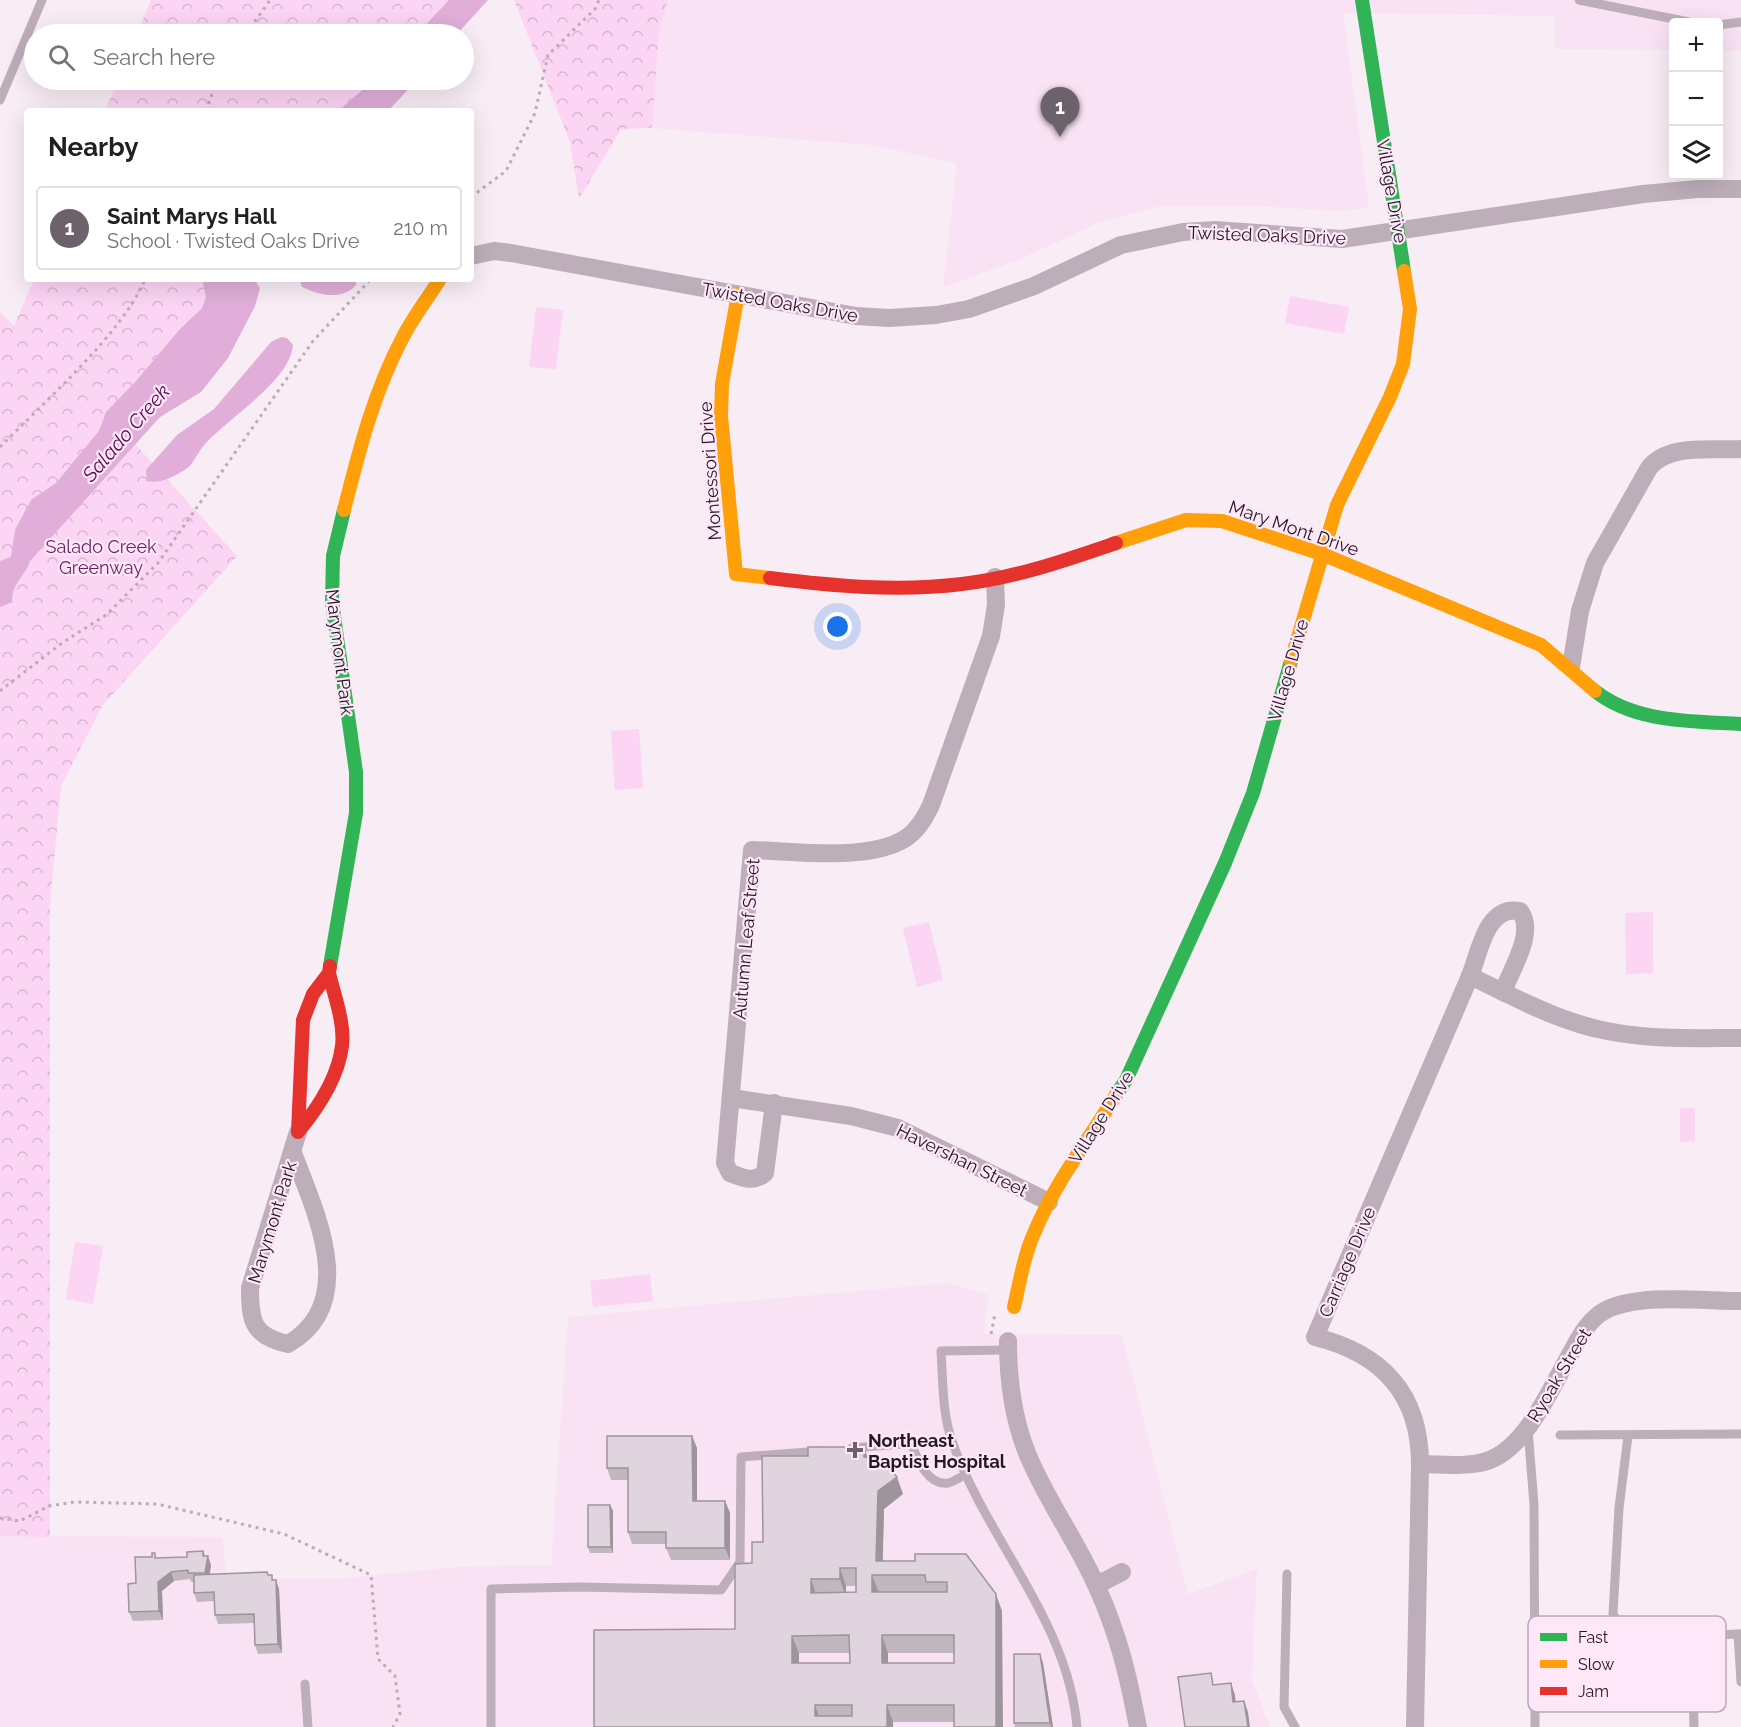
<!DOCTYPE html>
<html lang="en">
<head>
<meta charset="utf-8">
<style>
	:root { --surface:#fff; --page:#f2f2f2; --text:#202124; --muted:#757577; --line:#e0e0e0; --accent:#6c626b }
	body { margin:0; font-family:Raleway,sans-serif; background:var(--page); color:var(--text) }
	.controls { position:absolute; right:18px; top:18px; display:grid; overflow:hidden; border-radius:6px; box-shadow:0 6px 24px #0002 }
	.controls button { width:54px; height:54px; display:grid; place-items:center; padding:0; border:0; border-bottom:2px solid var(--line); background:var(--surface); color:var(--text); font:30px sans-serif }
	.you { position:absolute; left:838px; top:627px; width:21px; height:21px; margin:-15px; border:4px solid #fff; border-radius:50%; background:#1a73e8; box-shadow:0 0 0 9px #1a73e833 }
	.badge { display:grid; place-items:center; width:39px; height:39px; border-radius:50%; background:var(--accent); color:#fff; font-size:20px; font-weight:700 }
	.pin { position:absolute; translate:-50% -50px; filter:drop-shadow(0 2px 3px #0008) }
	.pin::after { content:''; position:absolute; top:32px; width:21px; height:18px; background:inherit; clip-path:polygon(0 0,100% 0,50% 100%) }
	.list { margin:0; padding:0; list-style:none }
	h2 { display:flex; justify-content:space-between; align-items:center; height:78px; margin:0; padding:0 24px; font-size:26px }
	h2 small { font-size:20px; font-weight:400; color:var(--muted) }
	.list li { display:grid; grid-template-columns:39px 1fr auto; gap:18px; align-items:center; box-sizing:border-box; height:84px; margin:0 12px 12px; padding:0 12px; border:2px solid var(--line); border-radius:6px }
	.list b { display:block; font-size:22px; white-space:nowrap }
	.list p { margin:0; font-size:20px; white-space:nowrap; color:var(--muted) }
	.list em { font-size:20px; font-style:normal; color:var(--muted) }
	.icon { flex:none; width:33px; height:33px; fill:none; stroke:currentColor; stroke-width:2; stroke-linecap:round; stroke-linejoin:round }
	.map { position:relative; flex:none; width:1741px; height:1727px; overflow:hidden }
	.search { position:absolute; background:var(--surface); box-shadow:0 6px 24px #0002; left:24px; top:24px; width:450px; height:66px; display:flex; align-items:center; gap:15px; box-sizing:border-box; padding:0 21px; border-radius:33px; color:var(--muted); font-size:22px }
	.panel { position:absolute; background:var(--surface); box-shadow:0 6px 24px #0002; left:24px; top:108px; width:450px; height:174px; border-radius:6px }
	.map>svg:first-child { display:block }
</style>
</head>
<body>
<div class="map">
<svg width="1741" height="1727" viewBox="0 0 1741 1727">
	<defs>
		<pattern id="forest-crowns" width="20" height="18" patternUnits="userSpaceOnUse" patternTransform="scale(1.5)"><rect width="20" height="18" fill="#fcd4f4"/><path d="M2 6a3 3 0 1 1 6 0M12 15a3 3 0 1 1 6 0" fill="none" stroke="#d8b5d1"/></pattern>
	</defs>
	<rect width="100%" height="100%" fill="#f8ecf5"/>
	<g fill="#f9e2f4">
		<path d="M668 0H1741V51L1719 50 1718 22H1674L1673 50 1555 49V16L1343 13 1369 208 1336 211 1257 206H1160L1098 223 1016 261 943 287 957 163 871 145 652 128 659 32Z"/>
		<path d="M948 1283 988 1295 984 1334 1122 1335 1188 1594 1257 1569 1252 1679 1270 1727H0V1536L223 1537 226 1578 335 1579 456 1567 551 1565 568 1317Z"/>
	</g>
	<g fill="url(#forest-crowns)">
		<path d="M151 0H449L417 34H137Z"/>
		<path d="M514 0H668L659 32 652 128 621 129 579 199 570 142Z"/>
		<path d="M118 80H374L338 111H105Z"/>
		<path d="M34 279H202L206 297 202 308 179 330 136 381 106 412 237 556 102 706 61 786 50 903V1537L0 1536V312L14 326Z"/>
	</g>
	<g fill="#fcd4f4">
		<path d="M1290 296 1349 307 1344 334 1285 323Z"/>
		<path d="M536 307 563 310 556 369 529 367Z"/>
		<path d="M639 729 643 788 615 790 611 731Z"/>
		<path d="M1653 912V973L1626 974 1625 913Z"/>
		<path d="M929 922 943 980 917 987 903 928Z"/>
		<path d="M1680 1108H1695V1141L1680 1142Z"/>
		<path d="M75 1242 103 1246 93 1304 66 1299Z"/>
		<path d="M650 1274 653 1301 593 1307 590 1281Z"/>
	</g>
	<g fill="#e0aed8">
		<path d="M449 0H488L457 34H417Z"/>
		<path d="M374 80H417L388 111H338Z"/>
		<path d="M202 279H254L260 288 255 306 228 358 201 392 160 417 30 561C25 577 12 582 12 602L0 607V561L11 557 15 530 31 500 56 483 99 431 106 412 136 381 179 330 202 308 206 297Z"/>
		<path d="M299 279H356V285C342 301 319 295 302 287Z"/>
		<path d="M281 337 287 338 293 345C290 381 228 418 205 444 198 451 194 464 186 469 174 477 160 484 147 481L146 470 177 435 214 409 271 342Z"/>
	</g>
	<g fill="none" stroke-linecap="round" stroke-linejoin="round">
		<g stroke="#b9adb7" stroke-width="3" stroke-dasharray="3 4.5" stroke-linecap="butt">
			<path d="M246 34 270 0"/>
			<path d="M206 111 217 80"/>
			<path d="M471 197 506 171 535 113 548 55 595 9 599 0"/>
			<path d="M0 447C41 405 124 332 145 279"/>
			<path d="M0 691 62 643 106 615 158 563 313 341 371 279"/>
			<path d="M991 1334 995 1314"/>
			<path d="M0 1518 20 1521 49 1506 74 1502 157 1504 284 1534 371 1575 378 1659 395 1676 400 1714 393 1727"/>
		</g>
		<g stroke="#bdaeba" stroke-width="9">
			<path d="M1579 0 1689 22"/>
			<path d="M1718 25 1741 22"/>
			<path d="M0 100 42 0"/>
			<path d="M1008 1350 941 1351C943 1380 942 1413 952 1441 986 1539 1068 1620 1077 1727"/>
			<path d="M1528 1430 1534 1504 1535 1727"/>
			<path d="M1560 1435 1741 1434"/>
			<path d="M1628 1436 1619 1508 1613 1614 1624 1630 1644 1638 1738 1634"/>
			<path d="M911 1443C917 1458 927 1486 948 1483 953 1482 961 1477 966 1474"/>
			<path d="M852 1448 951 1440"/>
			<path d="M1287 1574 1284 1707 1295 1727"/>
			<path d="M1741 1634H1738L1741 1682"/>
			<path d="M1692 1636 1694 1727"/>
			<path d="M305 1684 308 1727"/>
			<path d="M491 1727V1589L579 1587 721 1590 740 1562 741 1457 820 1451"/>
		</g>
		<g stroke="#bdaeba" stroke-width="18">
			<path d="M471 256 494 251 511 253 856 316 889 318 936 315 969 309 1034 286 1121 245 1183 232 1215 230 1342 239 1643 194 1698 189H1741"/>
			<path d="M1571 667 1580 611 1595 563 1649 468C1668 443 1712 451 1741 449"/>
			<path d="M1470 976C1514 997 1559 1022 1607 1031 1652 1040 1696 1038 1741 1038"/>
			<path d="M732 1098 851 1116 898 1128 1049 1202"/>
			<path d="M774 1103 765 1173C754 1183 743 1178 730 1173L725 1163 752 850C795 851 869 862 906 838 918 830 925 818 931 805L991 636 996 605 995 577"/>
			<path d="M293 1153C315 1211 360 1303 288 1344 253 1336 250 1322 250 1288L298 1132"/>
			<path d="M1008 1341C1008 1378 1013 1418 1027 1453 1046 1500 1077 1541 1097 1587 1119 1636 1128 1675 1138 1727"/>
			<path d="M1420 1464C1439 1464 1460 1467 1479 1463 1524 1456 1551 1387 1572 1351 1580 1336 1590 1318 1606 1310 1641 1293 1702 1301 1741 1301"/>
			<path d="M1097 1585 1122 1572"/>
			<path d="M1415 1727 1420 1464C1420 1393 1381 1353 1315 1337L1470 976C1480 951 1486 905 1520 911 1536 933 1511 969 1503 992"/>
		</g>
		<g stroke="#30b455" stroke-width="14">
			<path d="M1362 0 1404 271"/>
			<path d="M1595 691C1635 723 1693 721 1741 724"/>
			<path d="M330 966 356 813V772L332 602 333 556 344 510"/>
			<path d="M1116 1095 1126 1080 1225 863 1253 793 1291 661"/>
		</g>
		<g stroke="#ff9f0a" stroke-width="14">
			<path d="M738 294 722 384 721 416 736 574 770 578"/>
			<path d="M344 510C359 451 374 391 403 337 413 317 428 298 440 279"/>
			<path d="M1116 543 1186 520 1222 521 1322 554 1541 645 1595 691"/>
			<path d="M1291 661 1337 505 1390 397 1403 364 1410 309 1404 271"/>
			<path d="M1014 1307C1020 1281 1024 1255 1035 1231 1055 1183 1089 1139 1116 1095"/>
		</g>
		<g stroke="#e5322d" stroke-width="14">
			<path d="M770 578C834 586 897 592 962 584 1015 578 1066 560 1116 543"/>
			<path d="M329 973 313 994 303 1020 298 1132C318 1108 338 1078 342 1046 345 1023 334 995 329 973L330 966"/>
		</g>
	</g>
	<g fill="#c1b7bf" fill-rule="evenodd">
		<path d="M692 1436 697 1448V1501H725L730 1513V1560H671L666 1548V1544H632L628 1532V1480H611L607 1468Z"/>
		<path d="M864 1447 867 1457 903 1494 884 1509 883 1561H915L1002 1611 954 1722H893V1727H594L735 1629 752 1563 763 1542 808 1456ZM846 1586H856V1592L846 1593ZM799 1653H850V1663H799ZM888 1653H954V1663H888Z"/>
		<path d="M610 1505 613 1511V1553H590L588 1547Z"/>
		<path d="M205 1556 211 1565 210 1574 267 1572 268 1575 274 1580H276L279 1589 282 1653 258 1654 255 1645 254 1623 218 1624 215 1615V1601L197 1602 194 1593V1582H191L190 1579 174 1581 162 1591 163 1620 133 1621 129 1612 136 1583Z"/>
		<path d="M1040 1654 1043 1663 1053 1727H1015L1014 1723Z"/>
	</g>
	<g fill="#9d959b">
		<path d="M692 1436 697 1448V1513L693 1501Z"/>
		<path d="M864 1447 870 1464 864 1457Z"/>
		<path d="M897 1477 903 1494 884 1509 882 1575 876 1561 878 1491Z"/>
		<path d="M725 1501 730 1513V1560L725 1548Z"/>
		<path d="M610 1505 613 1511V1553L611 1547Z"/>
		<path d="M203 1551 207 1560 208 1556 211 1565 208 1582 205 1573Z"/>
		<path d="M840 1568 846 1586V1597L840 1579Z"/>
		<path d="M171 1572 174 1581 162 1591 163 1620 159 1611 158 1582Z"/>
		<path d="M872 1575 879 1593 872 1592Z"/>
		<path d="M811 1579 817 1597 811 1593Z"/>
		<path d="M276 1580 279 1589 282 1653 278 1644Z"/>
		<path d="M996 1594 1002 1611 1003 1727H996Z"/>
		<path d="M882 1635 888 1653V1681L882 1663Z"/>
		<path d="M792 1636 799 1653V1681L792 1663Z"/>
		<path d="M1040 1654 1043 1663 1053 1727H1051L1050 1723Z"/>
		<path d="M1231 1683 1235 1695 1237 1714 1233 1702Z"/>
		<path d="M1244 1701 1248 1712 1250 1727H1248Z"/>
		<path d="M815 1705 821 1722 815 1716Z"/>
		<path d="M887 1705 893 1722V1727H887Z"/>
	</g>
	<g fill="#e0d5de" stroke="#9d959b" stroke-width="1.5" fill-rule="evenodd">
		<path d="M607 1436H692L693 1501H725V1548H666V1532H628V1468H607Z"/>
		<path d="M808 1447H864V1457L882 1458 897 1477 878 1491 876 1561H915V1554H966L996 1594V1727H954V1705H887V1727H594V1630L735 1629V1564L752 1563V1542H763L762 1456H808ZM840 1568H856V1592L811 1593V1579H840ZM872 1575H925L926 1582H947V1592H872ZM849 1635 850 1663H792V1636ZM882 1635H954V1663H882ZM815 1705H852V1716H815Z"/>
		<path d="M588 1505H610L611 1547H588Z"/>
		<path d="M203 1551V1556H208L205 1573H188V1570L171 1572 158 1582 159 1611 129 1612 128 1584 136 1583 135 1557H152V1553H155V1558L187 1557V1552Z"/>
		<path d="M267 1572 268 1575H272V1580H276L278 1644 255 1645 254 1614 215 1615 214 1592 194 1593V1575Z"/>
		<path d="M1014 1654H1040L1050 1723H1014Z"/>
		<path d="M1211 1673 1213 1685 1231 1683 1233 1702 1244 1701 1248 1727H1185L1178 1677Z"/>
	</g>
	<path fill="#6c626b" stroke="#fde7f8" stroke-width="2" d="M852 1441h6v6h6v6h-6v6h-6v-6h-6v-6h6z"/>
	<g text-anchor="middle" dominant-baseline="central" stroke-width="4.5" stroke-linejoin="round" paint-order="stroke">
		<g font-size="18" fill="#211820" stroke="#fde7f8">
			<text transform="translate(1392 191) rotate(80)">Village Drive</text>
			<text transform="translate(1267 235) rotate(2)">Twisted Oaks Drive</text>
			<text transform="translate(780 302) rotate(10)">Twisted Oaks Drive</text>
			<text transform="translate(710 471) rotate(-94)">Montessori Drive</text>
			<text transform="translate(1294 528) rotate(19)">Mary Mont Drive</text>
			<text transform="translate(340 652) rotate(83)">Marymont Park</text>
			<text transform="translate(1288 670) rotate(-74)">Village Drive</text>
			<text transform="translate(746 939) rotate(-85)">Autumn Leaf Street</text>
			<text transform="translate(1101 1117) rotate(-58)">Village Drive</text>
			<text transform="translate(962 1160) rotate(26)">Havershan Street</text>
			<text transform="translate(272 1222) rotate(-73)">Marymont Park</text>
			<text transform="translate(1347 1262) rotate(-67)">Carriage Drive</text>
			<text transform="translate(1559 1375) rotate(-59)">Ryoak Street</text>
		</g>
		<g font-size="18" fill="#6c1e64" stroke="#fde7f8">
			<text x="101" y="546">Salado Creek<tspan x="101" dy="21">Greenway</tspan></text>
		</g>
		<g font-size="18" font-weight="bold" fill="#211820" stroke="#fde7f8" text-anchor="start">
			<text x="868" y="1440">Northeast<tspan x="868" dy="21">Baptist Hospital</tspan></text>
		</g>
		<g font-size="20" font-style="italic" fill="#580651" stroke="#fde7f8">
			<text transform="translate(126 433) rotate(-49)">Salado Creek</text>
		</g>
	</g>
	<rect x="1528" y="1616" width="198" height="96" rx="9" fill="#fde7f8" stroke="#bba9b7" stroke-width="1.5"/>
	<rect x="1540" y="1633" width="27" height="8" fill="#30b455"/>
	<rect x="1540" y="1660" width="27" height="8" fill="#ff9f0a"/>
	<rect x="1540" y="1687" width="27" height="8" fill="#e5322d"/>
	<g font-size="16" fill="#211820">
		<text x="1578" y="1643">Fast</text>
		<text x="1578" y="1670">Slow</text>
		<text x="1578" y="1697">Jam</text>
	</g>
</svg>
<div class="controls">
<button>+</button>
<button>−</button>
<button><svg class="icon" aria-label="layers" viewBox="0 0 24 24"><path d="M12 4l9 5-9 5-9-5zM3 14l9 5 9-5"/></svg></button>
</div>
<div class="you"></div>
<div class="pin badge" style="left:1060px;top:137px">1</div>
<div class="search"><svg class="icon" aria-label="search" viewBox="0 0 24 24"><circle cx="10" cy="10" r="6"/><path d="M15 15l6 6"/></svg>Search here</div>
<section class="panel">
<h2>Nearby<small></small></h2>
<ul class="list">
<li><span class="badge">1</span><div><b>Saint Marys Hall</b><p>School · Twisted Oaks Drive</p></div><em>210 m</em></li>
</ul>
</section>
</div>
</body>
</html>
